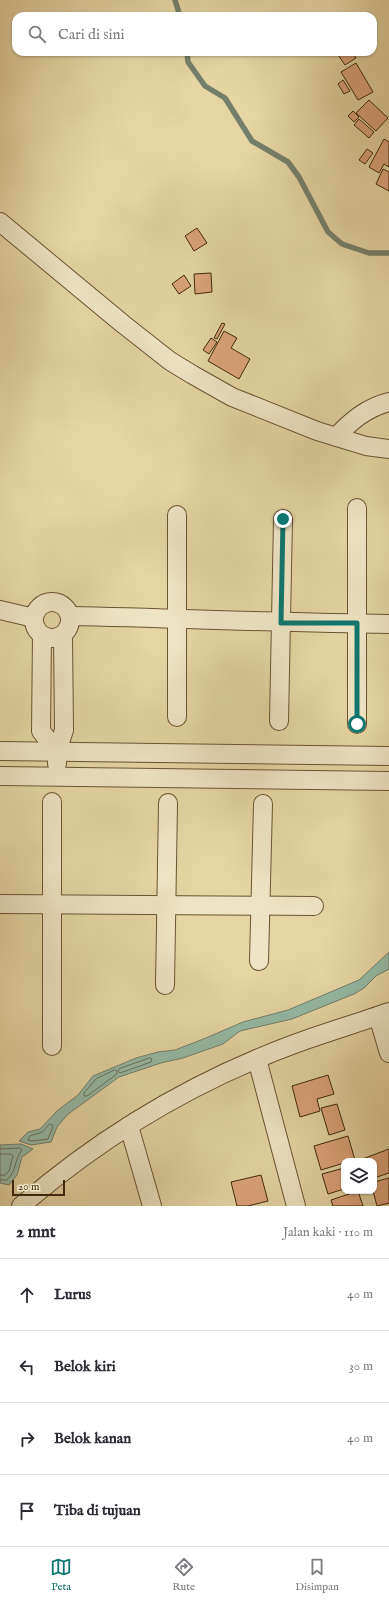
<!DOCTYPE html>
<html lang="id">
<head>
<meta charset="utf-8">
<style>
	:root { --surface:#fff; --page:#f2f2f3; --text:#2b2b33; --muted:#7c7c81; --line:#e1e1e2; --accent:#0f766e }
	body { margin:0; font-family:"IM FELL English",serif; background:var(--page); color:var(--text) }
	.controls { position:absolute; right:12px; bottom:12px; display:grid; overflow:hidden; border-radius:8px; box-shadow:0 1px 3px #0004 }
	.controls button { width:36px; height:36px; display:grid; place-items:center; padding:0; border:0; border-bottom:1px solid var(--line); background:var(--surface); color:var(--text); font:20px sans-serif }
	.scale { position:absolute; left:12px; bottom:10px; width:53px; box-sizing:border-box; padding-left:4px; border:2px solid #41290d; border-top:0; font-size:11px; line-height:14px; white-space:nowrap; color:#41290d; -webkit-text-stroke:3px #ede4c3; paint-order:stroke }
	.stop { position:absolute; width:12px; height:12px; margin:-9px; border:3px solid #0f766e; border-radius:50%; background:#fff }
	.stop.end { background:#0f766e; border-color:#fff; box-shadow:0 1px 4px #0008 }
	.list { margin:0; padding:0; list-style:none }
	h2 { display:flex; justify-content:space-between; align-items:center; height:52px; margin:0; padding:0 16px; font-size:17px }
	h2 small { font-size:13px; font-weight:400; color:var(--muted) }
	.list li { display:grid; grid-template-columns:26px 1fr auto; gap:12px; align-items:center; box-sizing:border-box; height:72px; padding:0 16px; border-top:1px solid var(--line) }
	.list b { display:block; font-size:15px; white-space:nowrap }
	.list em { font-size:13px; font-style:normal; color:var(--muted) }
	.icon { flex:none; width:22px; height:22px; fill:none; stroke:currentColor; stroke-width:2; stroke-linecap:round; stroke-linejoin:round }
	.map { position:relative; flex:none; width:389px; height:1206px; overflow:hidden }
	.search { position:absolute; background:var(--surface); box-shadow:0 1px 3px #0004; left:12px; right:12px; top:12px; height:44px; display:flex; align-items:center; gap:10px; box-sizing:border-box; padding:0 14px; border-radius:12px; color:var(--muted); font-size:15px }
	.sheet { height:340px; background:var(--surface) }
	nav { display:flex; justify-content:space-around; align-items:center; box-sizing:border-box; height:56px; border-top:1px solid var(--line); background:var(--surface); font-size:11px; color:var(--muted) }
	nav a { display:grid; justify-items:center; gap:2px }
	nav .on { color:var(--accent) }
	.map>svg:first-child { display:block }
</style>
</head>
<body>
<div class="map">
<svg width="389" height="1206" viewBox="0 0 389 1206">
	<rect width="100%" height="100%" fill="#e4d5a3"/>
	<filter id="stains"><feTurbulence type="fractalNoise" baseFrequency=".005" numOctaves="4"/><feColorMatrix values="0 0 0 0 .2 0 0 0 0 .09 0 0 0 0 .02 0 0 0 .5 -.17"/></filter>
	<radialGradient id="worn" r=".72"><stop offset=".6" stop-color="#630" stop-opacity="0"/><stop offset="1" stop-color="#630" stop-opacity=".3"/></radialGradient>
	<g fill="#95b9a5" stroke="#737f68">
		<path d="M389 952V969L376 976 364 988 354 994 292 1019 240 1031 223 1044 183 1058 161 1063 119 1077 67 1115 57 1127 51 1142 31 1145 19 1141 28 1132 40 1129 57 1111 78 1095 93 1076 136 1058 158 1052 175 1050 206 1038 243 1022 288 1010 359 980Z"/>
		<path d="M21 1144 33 1149 22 1157 17 1175 9 1185 0 1183V1145Z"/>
	</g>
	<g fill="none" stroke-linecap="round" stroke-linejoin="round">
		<g stroke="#6b7159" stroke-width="1">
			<path d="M150 1058 152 1059 151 1062 120 1073 118 1071 119 1069Z"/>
			<path d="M115 1070 117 1071V1074L87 1096H84V1093L96 1079Z"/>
			<path d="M50 1124 53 1126 48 1139 32 1141 28 1140 30 1136 42 1132Z"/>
			<path d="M0 1149 20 1148 22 1150C14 1160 17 1170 7 1180H0"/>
			<path d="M0 1154H11L13 1156 9 1171 5 1175H0"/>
		</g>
		<g stroke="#737f68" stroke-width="5.5">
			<path d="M175 0 180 16"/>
			<path d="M187 52 188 62 205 86 225 98 252 141 288 162 299 177 328 232 342 244 369 253H389"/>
		</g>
	</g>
	<g fill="#dba37a" stroke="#41290d">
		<path d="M336 52H352L356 58 345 65Z"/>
		<path d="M356 63 373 92 358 100 341 72Z"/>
		<path d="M343 80 350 91 344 94 338 84Z"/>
		<path d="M369 100 388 118 376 131 356 113Z"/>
		<path d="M353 111 359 117 354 122 348 116Z"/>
		<path d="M359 119 374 132 369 138 354 125Z"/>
		<path d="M384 139 389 142V167L384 164 379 173 369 167Z"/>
		<path d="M367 149 373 153 365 164 359 160Z"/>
		<path d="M383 169 389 172V191L376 184Z"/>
		<path d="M197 228 207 243 194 251 185 236Z"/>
		<path d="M211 273 212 292 195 294 194 274Z"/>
		<path d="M184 275 191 286 179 294 172 284Z"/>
		<path d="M222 323 225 324 217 339 214 338Z"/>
		<path d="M224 331 237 338 231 348 250 359 239 379 208 361Z"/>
		<path d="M211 338 217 342 209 354 203 350Z"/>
		<path d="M328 1075 334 1094 317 1099 320 1111 300 1117 292 1086Z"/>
		<path d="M337 1104 345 1130 329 1135 321 1108Z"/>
		<path d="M348 1136 355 1160 344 1161V1163L321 1170 314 1146Z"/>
		<path d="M389 1149V1173L374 1178V1161H357Z"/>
		<path d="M344 1168V1189L328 1194 322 1174Z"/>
		<path d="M261 1175 268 1201 248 1206H237L231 1182Z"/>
		<path d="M389 1178V1203L377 1206 373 1191 374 1182Z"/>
		<path d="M358 1191 363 1206H333L331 1200Z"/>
	</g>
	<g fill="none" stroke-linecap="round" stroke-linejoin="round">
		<defs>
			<g id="minor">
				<path d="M0 222 123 324 170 361 193 375 232 397 317 431 366 446 389 449"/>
				<path d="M336 437C351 421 366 408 389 402"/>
				<path d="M357 508V724"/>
				<circle cx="52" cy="620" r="18"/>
				<path d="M0 610 34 618"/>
				<path d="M70 616C177 618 283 623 389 624"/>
				<path d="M42 636 41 731 57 752"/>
				<path d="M177 717V515"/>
				<path d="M279 721 283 519"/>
				<path d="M0 751 389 756"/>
				<path d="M57 764V752L64 730 63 635"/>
				<path d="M0 776 389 781"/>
				<path d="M52 802V1046"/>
				<path d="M0 904 314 906"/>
				<path d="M259 961 263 804"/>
				<path d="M165 985 168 803"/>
				<path d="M378 1016 389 1053"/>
				<path d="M257 1059 296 1206"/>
				<path d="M129 1126 152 1206"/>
				<path d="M21 1206C102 1136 196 1080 297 1043 327 1032 358 1023 389 1012"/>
			</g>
		</defs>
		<use href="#minor" stroke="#6a5432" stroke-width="20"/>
		<use href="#minor" stroke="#ede4c3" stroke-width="18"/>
	</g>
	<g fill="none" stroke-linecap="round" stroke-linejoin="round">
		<path stroke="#0f766e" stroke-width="5" d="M283 519 281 623H357V724"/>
	</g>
	<rect width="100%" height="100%" filter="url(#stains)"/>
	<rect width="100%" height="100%" fill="url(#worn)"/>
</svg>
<div class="controls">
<button><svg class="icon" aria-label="layers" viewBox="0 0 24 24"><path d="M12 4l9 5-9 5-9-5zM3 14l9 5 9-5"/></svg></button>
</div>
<div class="scale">20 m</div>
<div class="stop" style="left:357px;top:724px"></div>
<div class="stop end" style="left:283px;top:519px"></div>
<div class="search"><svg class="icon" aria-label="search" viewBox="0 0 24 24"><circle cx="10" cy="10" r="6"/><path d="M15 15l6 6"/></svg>Cari di sini</div>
</div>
<section class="sheet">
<h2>2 mnt<small>Jalan kaki · 110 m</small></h2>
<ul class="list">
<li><svg class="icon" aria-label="ahead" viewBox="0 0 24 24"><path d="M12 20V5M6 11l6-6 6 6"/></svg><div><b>Lurus</b></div><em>40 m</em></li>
<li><svg class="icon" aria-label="left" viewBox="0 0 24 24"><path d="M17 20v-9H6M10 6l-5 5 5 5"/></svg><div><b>Belok kiri</b></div><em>30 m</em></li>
<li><svg class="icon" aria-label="right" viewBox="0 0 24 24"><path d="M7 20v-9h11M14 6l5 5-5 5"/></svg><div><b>Belok kanan</b></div><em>40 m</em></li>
<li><svg class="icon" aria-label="arrive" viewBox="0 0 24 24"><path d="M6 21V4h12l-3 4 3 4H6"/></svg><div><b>Tiba di tujuan</b></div></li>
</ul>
</section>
<nav>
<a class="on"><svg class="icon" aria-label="map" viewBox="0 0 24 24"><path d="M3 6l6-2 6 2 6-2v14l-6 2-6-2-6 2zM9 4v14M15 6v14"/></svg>Peta</a>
<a><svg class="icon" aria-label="directions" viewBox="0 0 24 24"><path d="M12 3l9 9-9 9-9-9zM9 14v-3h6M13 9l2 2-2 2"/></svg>Rute</a>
<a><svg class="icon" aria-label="saved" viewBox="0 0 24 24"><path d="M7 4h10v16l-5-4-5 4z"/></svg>Disimpan</a>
</nav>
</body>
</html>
